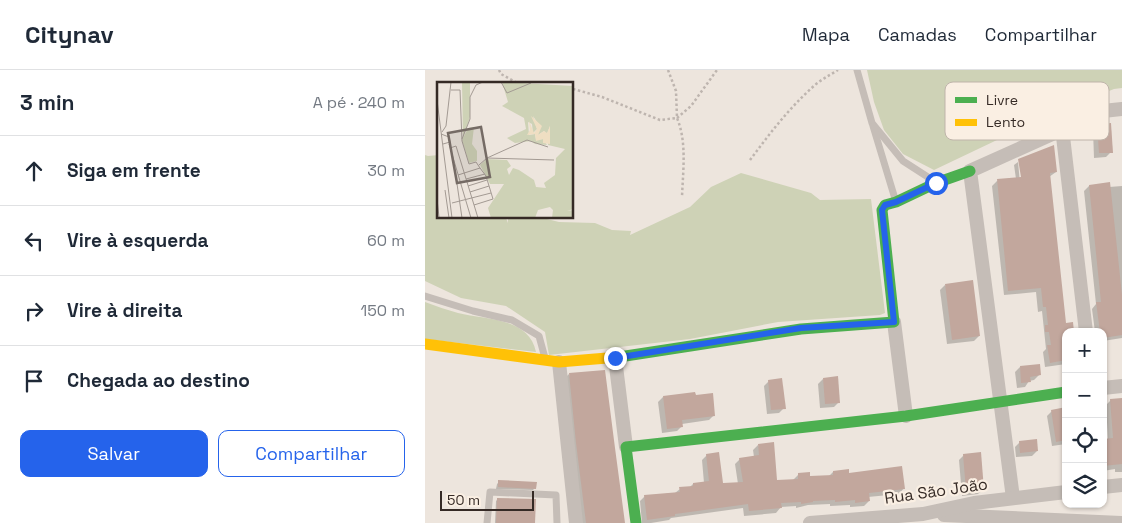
<!DOCTYPE html>
<html lang="pt">
<head>
<meta charset="utf-8">
<style>
	:root { --surface:#fff; --page:#f2f2f3; --text:#1f2937; --muted:#747a83; --line:#e0e1e3; --accent:#2563eb }
	body { margin:0; font-family:"Space Grotesk",sans-serif; background:var(--page); color:var(--text) }
	.controls { position:absolute; right:15px; bottom:15px; display:grid; overflow:hidden; border-radius:10px; box-shadow:0 1px 4px #0004 }
	.controls button { width:45px; height:45px; display:grid; place-items:center; padding:0; border:0; border-bottom:1px solid var(--line); background:var(--surface); color:var(--text); font:25px sans-serif }
	.scale { position:absolute; left:15px; bottom:12px; width:94px; box-sizing:border-box; padding-left:5px; border:2px solid #352a25; border-top:0; font-size:14px; line-height:18px; white-space:nowrap; color:#352a25; -webkit-text-stroke:4px #faefe3; paint-order:stroke }
	.stop { position:absolute; width:15px; height:15px; margin:-11px; border:4px solid #2563eb; border-radius:50%; background:#fff }
	.stop.end { background:#2563eb; border-color:#fff; box-shadow:0 1px 5px #0008 }
	.list { margin:0; padding:0; list-style:none }
	h2 { display:flex; justify-content:space-between; align-items:center; height:65px; margin:0; padding:0 20px; font-size:21px }
	h2 small { font-size:16px; font-weight:400; color:var(--muted) }
	.list li { display:grid; grid-template-columns:32px 1fr auto; gap:15px; align-items:center; box-sizing:border-box; height:70px; padding:0 20px; border-top:1px solid var(--line) }
	.list b { display:block; font-size:19px; white-space:nowrap }
	.list em { font-size:16px; font-style:normal; color:var(--muted) }
	.actions { display:flex; gap:10px; padding:15px 20px }
	.actions a { flex:1; padding:11px 0; border:1px solid var(--accent); border-radius:10px; text-align:center; font-size:18px; color:var(--accent) }
	.actions .main { background:var(--accent); color:#fff }
	.icon { flex:none; width:28px; height:28px; fill:none; stroke:currentColor; stroke-width:2; stroke-linecap:round; stroke-linejoin:round }
	.map { position:relative; flex:none; width:697px; height:453px; overflow:hidden }
	header { display:flex; align-items:center; gap:30px; box-sizing:border-box; height:70px; padding:0 25px; background:var(--surface); border-bottom:1px solid var(--line) }
	header strong { font-size:24px }
	nav { display:flex; gap:28px; margin-inline-start:auto; font-size:18px }
	main { display:flex }
	aside { flex:1; background:var(--surface) }
	.map>svg:first-child { display:block }
</style>
</head>
<body>
<header>
<strong>Citynav</strong>
<nav><a>Mapa</a><a>Camadas</a><a>Compartilhar</a></nav>
</header>
<main>
<aside>
<h2>3 min<small>A pé · 240 m</small></h2>
<ul class="list">
<li><svg class="icon" aria-label="ahead" viewBox="0 0 24 24"><path d="M12 20V5M6 11l6-6 6 6"/></svg><div><b>Siga em frente</b></div><em>30 m</em></li>
<li><svg class="icon" aria-label="left" viewBox="0 0 24 24"><path d="M17 20v-9H6M10 6l-5 5 5 5"/></svg><div><b>Vire à esquerda</b></div><em>60 m</em></li>
<li><svg class="icon" aria-label="right" viewBox="0 0 24 24"><path d="M7 20v-9h11M14 6l5 5-5 5"/></svg><div><b>Vire à direita</b></div><em>150 m</em></li>
<li><svg class="icon" aria-label="arrive" viewBox="0 0 24 24"><path d="M6 21V4h12l-3 4 3 4H6"/></svg><div><b>Chegada ao destino</b></div></li>
</ul>
<div class="actions"><a class="main">Salvar</a><a>Compartilhar</a></div>
</aside>
<div class="map">
<svg width="697" height="453" viewBox="0 0 697 453">
	<rect width="100%" height="100%" fill="#ede5dd"/>
	<g fill="#ced2b6">
		<path d="M442 0H697V18L689 19 629 43 509 100 478 84 459 60 449 32Z"/>
		<path d="M0 85 3 86 14 85V148H81L83 153V148H118L134 152 170 153 187 160 206 161 205 165 265 137 286 117 316 103 386 123 395 130 446 129 460 243 455 245 353 252 265 269 124 285 120 262 81 236 36 228 0 211Z"/>
		<path d="M0 232C11 236 22 240 33 243 60 250 104 247 111 282L0 269Z"/>
	</g>
	<g fill="#0003">
		<path d="M673 55 686 82 681 87 669 88 668 60Z"/>
		<path d="M594 90 631 102 624 107 641 262V294L620 297 618 282 621 279 617 241 613 242 611 222 579 225 567 116 572 111 591 109 589 95 593 92 595 113H598Z"/>
		<path d="M664 116 684 117 697 116V268L678 271V262H670L667 239 671 234 659 121Z"/>
		<path d="M520 215 554 266 549 271 522 274 515 220Z"/>
		<path d="M595 297 614 305 609 310 604 311 600 317 592 318 590 302Z"/>
		<path d="M144 304 198 453H153L137 311Z"/>
		<path d="M398 309 414 332 409 337 395 338 393 314Z"/>
		<path d="M344 311 359 338 354 343 342 344 339 316Z"/>
		<path d="M238 327 289 345 284 350 257 354V356L252 361 237 363 233 332Z"/>
		<path d="M697 329V402H690V399L678 401V371L683 370 681 335 686 330Z"/>
		<path d="M641 338V374L627 376 622 346 627 341Z"/>
		<path d="M595 372 612 381 607 386 591 387 590 377Z"/>
		<path d="M333 375 351 412 368 410 373 405 384 408 403 407 408 402 479 418 474 424 443 427 444 431 439 436 425 437V435L405 436V434L383 435 371 438V436L356 437 351 443 319 446 318 438 246 448 244 450 226 453H217L215 431 220 426 250 423 255 419 264 418 268 414 279 413 277 390 282 385 297 415 313 414 310 394 315 389 329 387 328 380Z"/>
		<path d="M539 385 558 419 553 424 537 426 534 390Z"/>
		<path d="M74 412 110 418 108 420 71 419 72 414Z"/>
		<path d="M73 429 109 453H70L71 431Z"/>
	</g>
	<g fill="#c2a79d">
		<path d="M686 53 688 83H674L672 54Z"/>
		<path d="M629 75 632 102 625 103 641 253 648 252 649 262H641V290L625 293 622 275H626L624 262H620V255H623L621 237H618L616 218 583 221 572 109 596 107 593 89Z"/>
		<path d="M685 112 697 225V265L678 268V262H675L671 232H676L664 115Z"/>
		<path d="M548 210 555 266 527 270 520 214Z"/>
		<path d="M615 294 616 305 605 307 606 312 596 313 595 296Z"/>
		<path d="M180 300 190 378 200 453H161L151 373 144 303Z"/>
		<path d="M413 306 415 333 400 334 398 308Z"/>
		<path d="M357 308 361 339 346 340 343 310Z"/>
		<path d="M270 322 271 325 288 323 290 346 257 350 258 357 242 359 238 326Z"/>
		<path d="M697 328V394L678 396V369L688 368 685 329Z"/>
		<path d="M641 337V370L631 372 626 340Z"/>
		<path d="M612 369 613 381 595 383 594 371Z"/>
		<path d="M349 372 352 410 373 409V403L385 402V406L408 405V401L424 399V403L477 396 480 419 444 423 445 431 430 433V430L410 432V430L388 431V432L376 434V432L356 433 357 438 324 441 323 434 250 444V446L222 450 219 425 255 422 254 417 268 416V413L284 411 281 384 294 382 298 413 318 412 314 388 334 385 333 374Z"/>
		<path d="M556 382 559 420 541 421 538 384Z"/>
		<path d="M73 410 112 412 111 419 73 417Z"/>
		<path d="M72 428 111 429 110 453H71Z"/>
	</g>
	<g fill="none" stroke-linecap="round" stroke-linejoin="round">
		<g stroke="#beb5af" stroke-width="2.5" stroke-dasharray="2.5 2.5" stroke-linecap="butt">
			<path d="M74 0 76 4 94 14"/>
			<path d="M243 0 251 21 252 48"/>
			<path d="M148 19 177 27 235 50 252 48C262 72 258 100 257 127"/>
			<path d="M252 48 266 36 292 0"/>
			<path d="M325 90C345 63 365 37 390 15 397 9 405 5 413 0"/>
		</g>
		<g stroke="#c5bdb7" stroke-width="7">
			<path d="M432 0 447 53 478 91 509 111"/>
			<path d="M448 56 471 132"/>
			<path d="M0 226 48 241 87 250 114 266 120 288"/>
			<path d="M62 453 65 422 131 425 132 453"/>
		</g>
		<g stroke="#c5bdb7" stroke-width="14">
			<path d="M637 58 661 262"/>
			<path d="M469 252 481 346"/>
			<path d="M190 288 201 377"/>
			<path d="M134 292 151 453"/>
			<path d="M678 318 697 316"/>
			<path d="M678 417 697 415"/>
			<path d="M588 428 545 101 678 41 697 39"/>
			<path d="M519 445 696 453"/>
			<path d="M385 453 498 444 549 433 641 422"/>
		</g>
		<g stroke="#4caf50" stroke-width="11">
			<path d="M194 287 376 259 469 252 457 140 460 135 471 132 511 113 545 101"/>
			<path d="M211 453 201 377 481 346 641 322"/>
		</g>
		<path stroke="#ffc107" stroke-width="11" d="M0 274 134 292 194 287"/>
	</g>
	<g fill="none" stroke-linecap="round" stroke-linejoin="round">
		<path stroke="#2563eb" stroke-width="6" d="M190 288 376 258 469 252 457 140 460 135 471 132 511 113"/>
	</g>
	<g text-anchor="middle" dominant-baseline="central" stroke-width="4.5" stroke-linejoin="round" paint-order="stroke">
		<g font-size="16" fill="#352a25" stroke="#faefe3">
			<text transform="translate(511 421) rotate(-8)">Rua São João</text>
		</g>
	</g>
	<g transform="translate(12 12)">
		<rect width="136" height="136" fill="#ede5dd"/>
		<path d="M25 0H33V35L26 56ZM65 0 136 4V127L130 129 136 128V136H115L116 128 113 125 101 128 98 136H54L51 126 67 102H53L43 83 50 77 70 78 74 84 70 87 72 93 76 86 82 88 97 98 99 105 109 106 107 101 118 93 119 76 128 67 111 63 113 44 110 52 107 49 101 53 102 43 96 34 100 47 96 51 95 42 91 40 92 53 98 52 99 58 106 57 110 63 98 62 94 59 78 61 70 56 89 47 87 36 65 24 71 20ZM37 45 35 62 40 69V79L32 81 25 58 31 46Z" fill="#ced2b6"/>
		<path d="M94 34 105 44 101 53 107 49 110 51 113 44V62L106 61V57L99 59 98 52 90 53 93 48 92 39 97 51 100 47Z" fill="#efdec2"/>
		<path fill="none" stroke="#a39a93" stroke-width="1" d="M64 0 70 11 94 1M14 8H23L25 59 32 82 39 80 43 86M0 18 15 136M5 50 9 44 14 0M4 52 12 55 13 60 6 62M25 57 33 37V15L39 3 46 0M12 62 34 136M13 66 19 64 41 136M50 76 90 58 111 65M42 83 50 76 117 78M21 93 43 86 49 94 56 117 37 123M19 95 25 136M29 97 48 92M31 104 50 98M8 108 12 136M33 110 52 104M0 117 2 135M15 121 54 111"/>
		<path fill="#756b65" fill-opacity="0.15" stroke="#756b65" stroke-width="2.5" d="M44 45 53 95 20 101 11 51Z"/>
		<rect width="136" height="136" fill="none" stroke="#352a25" stroke-width="2.5"/>
	</g>
	<rect x="520" y="12" width="164" height="58" rx="8" fill="#faefe3" stroke="#bfb4aa" stroke-width="1"/>
	<rect x="530" y="27" width="22" height="6" fill="#4caf50"/>
	<rect x="530" y="49" width="22" height="7" fill="#ffc107"/>
	<g font-size="14" fill="#352a25">
		<text x="561" y="35">Livre</text>
		<text x="561" y="57">Lento</text>
	</g>
</svg>
<div class="controls">
<button>+</button>
<button>−</button>
<button><svg class="icon" aria-label="locate" viewBox="0 0 24 24"><circle cx="12" cy="12" r="6"/><path d="M12 2v4M12 18v4M2 12h4M18 12h4"/></svg></button>
<button><svg class="icon" aria-label="layers" viewBox="0 0 24 24"><path d="M12 4l9 5-9 5-9-5zM3 14l9 5 9-5"/></svg></button>
</div>
<div class="scale">50 m</div>
<div class="stop" style="left:511px;top:113px"></div>
<div class="stop end" style="left:190px;top:288px"></div>
</div>
</main>
</body>
</html>
